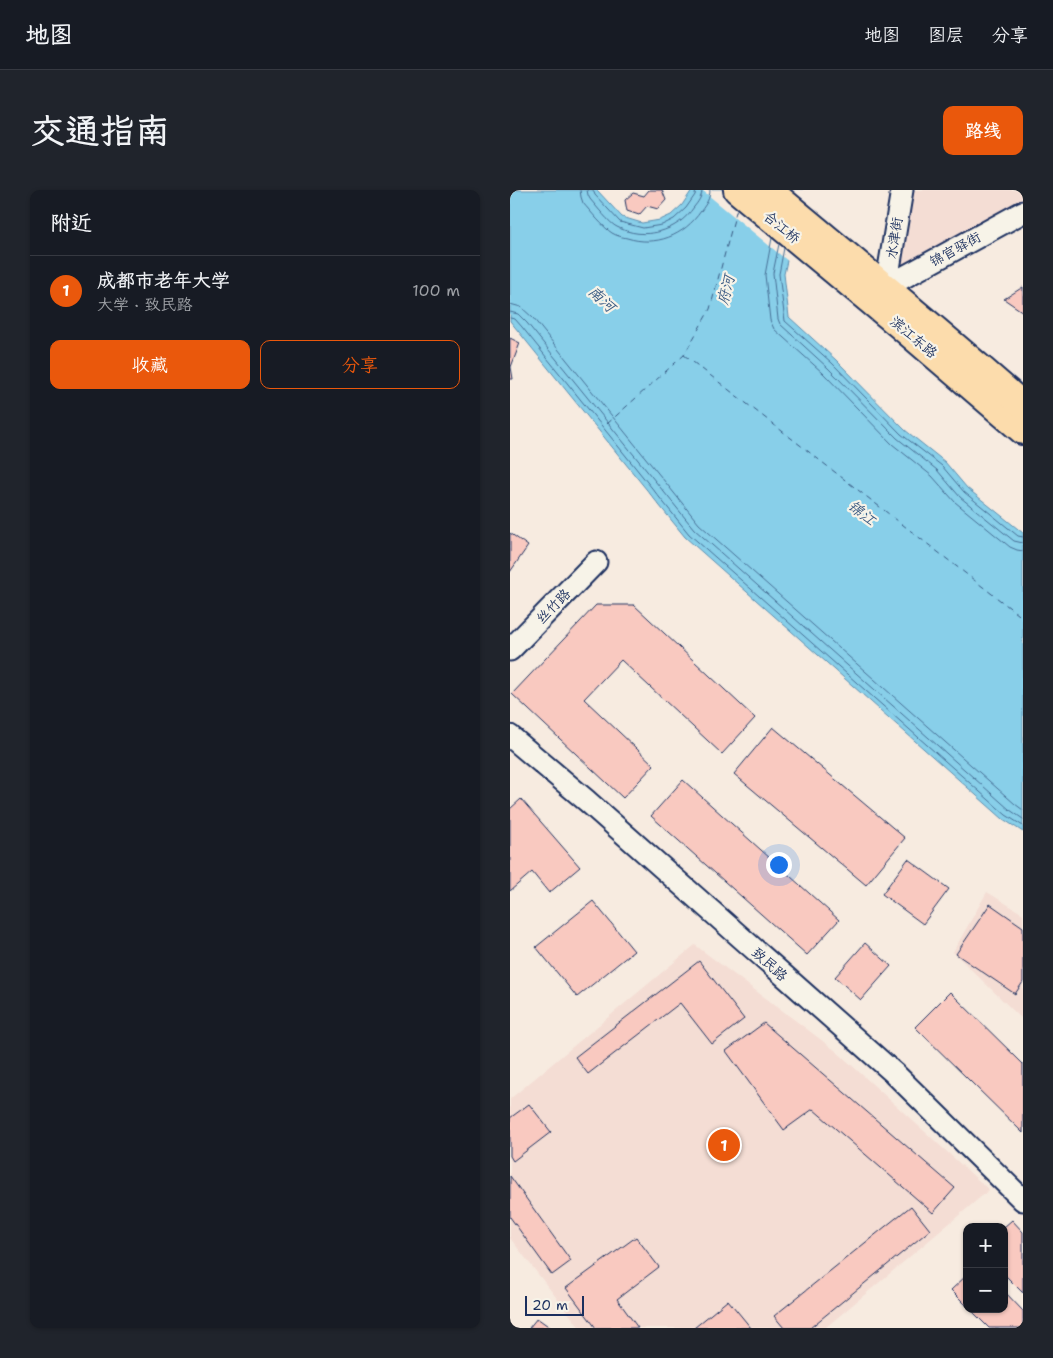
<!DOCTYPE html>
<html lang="zh">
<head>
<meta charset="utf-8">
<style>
	:root { --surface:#171b24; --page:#20242c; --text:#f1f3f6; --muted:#9ea1a6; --line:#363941; --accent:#ea580c }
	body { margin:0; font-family:"Shantell Sans","LXGW WenKai TC",sans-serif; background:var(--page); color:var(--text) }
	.controls { position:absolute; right:15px; bottom:15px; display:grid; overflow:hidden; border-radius:10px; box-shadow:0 1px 4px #0004 }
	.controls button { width:45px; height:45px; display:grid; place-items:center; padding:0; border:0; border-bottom:1px solid var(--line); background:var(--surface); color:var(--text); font:25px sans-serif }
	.scale { position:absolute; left:15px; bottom:12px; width:59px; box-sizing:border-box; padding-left:5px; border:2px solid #1b2f5e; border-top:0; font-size:14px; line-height:18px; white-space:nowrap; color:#1b2f5e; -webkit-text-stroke:4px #f7f3e8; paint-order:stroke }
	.you { position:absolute; left:268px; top:674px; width:18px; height:18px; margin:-12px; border:4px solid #fff; border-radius:50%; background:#1a73e8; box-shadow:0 0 0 8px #1a73e833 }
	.badge { display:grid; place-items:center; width:32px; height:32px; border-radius:50%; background:var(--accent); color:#fff; font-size:16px; font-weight:700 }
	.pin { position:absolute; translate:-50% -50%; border:2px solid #fff; box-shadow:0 1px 5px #0006 }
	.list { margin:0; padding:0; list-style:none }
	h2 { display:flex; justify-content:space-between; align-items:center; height:65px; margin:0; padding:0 20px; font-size:21px }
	h2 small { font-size:16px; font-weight:400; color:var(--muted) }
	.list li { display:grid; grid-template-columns:32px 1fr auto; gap:15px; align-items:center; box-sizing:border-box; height:70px; padding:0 20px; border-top:1px solid var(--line) }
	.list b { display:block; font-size:19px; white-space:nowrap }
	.list p { margin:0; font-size:16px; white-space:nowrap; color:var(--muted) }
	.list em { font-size:16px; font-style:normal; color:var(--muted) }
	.actions { display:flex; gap:10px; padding:15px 20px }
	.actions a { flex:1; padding:11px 0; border:1px solid var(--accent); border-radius:10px; text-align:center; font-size:18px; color:var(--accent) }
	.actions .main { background:var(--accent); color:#fff }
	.map { position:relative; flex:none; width:513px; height:1138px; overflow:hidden; border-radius:10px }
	header { display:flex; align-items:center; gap:30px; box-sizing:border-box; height:70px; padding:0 25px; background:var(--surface); border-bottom:1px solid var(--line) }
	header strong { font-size:24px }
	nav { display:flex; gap:28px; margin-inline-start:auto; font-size:18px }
	.intro { display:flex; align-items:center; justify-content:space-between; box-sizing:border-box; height:120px; padding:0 30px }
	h1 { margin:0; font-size:35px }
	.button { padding:12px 22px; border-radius:10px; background:var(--accent); color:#fff; font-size:18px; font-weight:700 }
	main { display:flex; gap:30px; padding:0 30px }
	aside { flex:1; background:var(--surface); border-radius:10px; box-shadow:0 1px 4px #0004 }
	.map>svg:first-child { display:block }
</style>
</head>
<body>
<header>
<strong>地图</strong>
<nav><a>地图</a><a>图层</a><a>分享</a></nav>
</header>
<div class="intro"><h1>交通指南</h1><a class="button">路线</a></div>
<main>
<aside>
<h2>附近<small></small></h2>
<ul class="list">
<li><span class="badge">1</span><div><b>成都市老年大学</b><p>大学 · 致民路</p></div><em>100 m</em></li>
</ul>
<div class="actions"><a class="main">收藏</a><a>分享</a></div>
</aside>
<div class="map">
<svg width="513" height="1138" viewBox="0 0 513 1138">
	<rect width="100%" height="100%" fill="#f7ebe0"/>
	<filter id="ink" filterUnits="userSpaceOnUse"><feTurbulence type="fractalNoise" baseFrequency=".02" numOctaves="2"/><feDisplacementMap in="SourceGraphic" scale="10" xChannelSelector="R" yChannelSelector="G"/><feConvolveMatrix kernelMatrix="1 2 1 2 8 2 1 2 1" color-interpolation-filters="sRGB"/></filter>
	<g filter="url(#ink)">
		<g fill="#f4ddd4">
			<path d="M404 0H513V11L488 24 390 81Z"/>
			<path d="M477 702 513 724V830L443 762Z"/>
			<path d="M185 755 326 861 479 1000 315 1138H70L0 1048V909Z"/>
		</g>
		<path fill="#88cfe9" stroke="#5c8fb1" d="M0 0H87L112 27 132 33 150 30 161 25 172 15 182 0H293L274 84 279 127 326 170 395 240 435 272 457 298 513 343V642L493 629 175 347 0 131Z"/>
		<path fill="#f7ebe0" d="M192 0H295L279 72Z"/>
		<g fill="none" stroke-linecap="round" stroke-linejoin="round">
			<g stroke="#476f96" stroke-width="1">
				<path d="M70 0 71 7 73 13C80 21 94 38 102 43 107 46 112 47 117 48 146 57 174 46 191 21 196 14 200 9 200 0"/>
				<path d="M77 0 78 5 80 9C86 16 100 34 107 37 134 51 167 42 184 17 188 12 192 7 192 0"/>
				<path d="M83 0 85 5 110 32 133 38 152 35 164 29 176 18 185 5 186 0"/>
				<path d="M262 48 255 85 260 130 264 139 313 183 382 254 422 286 445 312 500 357 507 360 513 361"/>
				<path d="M269 54 263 83 268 129 270 134 318 178 387 248 427 280 450 307 504 351 513 353"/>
				<path d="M274 58 269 84 275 131 322 173 391 244 432 276 454 302 508 346 513 347"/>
				<path d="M0 114 11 117 23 128 189 334 505 614 513 620"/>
				<path d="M0 122 8 124 17 133 184 339 500 620 513 629"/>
				<path d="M0 128 5 129 12 137 179 344 496 625 513 636"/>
			</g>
			<g stroke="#365781" stroke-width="1" stroke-dasharray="6 5" stroke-linecap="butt">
				<path d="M174 165 513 428"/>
				<path d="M97 234 174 165 200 119 227 18"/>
			</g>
		</g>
		<g fill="#f9c9c0" stroke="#1b2f5e">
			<path d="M139 0H152L156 10 148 19 137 16 129 25 117 21 115 10 123 3 134 6Z"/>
			<path d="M513 97V122L494 109Z"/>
			<path d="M0 148 10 153 1 177 3 189H0Z"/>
			<path d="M0 343 18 356 0 382Z"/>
			<path d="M86 415H124L245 528 212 564 111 470 74 509 144 575 113 608 2 504Z"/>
			<path d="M263 537 395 648 356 695 224 584Z"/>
			<path d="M173 590 329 730 297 765 141 626Z"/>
			<path d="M11 609 70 677 39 703 22 682 0 701V619Z"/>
			<path d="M398 669 439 699 413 734 372 704Z"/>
			<path d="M83 711 124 761 67 807 26 757Z"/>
			<path d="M480 714 513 737V792L505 804 446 764Z"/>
			<path d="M355 753 381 776 351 810 325 787Z"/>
			<path d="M189 771 234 829 202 854 170 813 78 884 65 867Z"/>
			<path d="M440 802 513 874V943L405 837Z"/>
			<path d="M254 833 445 998 423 1023 303 919 274 940 216 861Z"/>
			<path d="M19 914 41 942 3 971 0 966V928Z"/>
			<path d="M0 986 61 1071 42 1085 0 1027Z"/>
			<path d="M401 1016 420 1040 300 1138H274L264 1126Z"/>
			<path d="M502 1030 513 1042V1103L494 1084V1037Z"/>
			<path d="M126 1047 149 1077 107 1109 128 1138H86L56 1098Z"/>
			<path d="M457 1085V1116L441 1100Z"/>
			<path d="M494 1101 513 1121V1138H479L460 1119H494Z"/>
			<path d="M218 1110 241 1138H184Z"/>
			<path d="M27 1128 41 1138H19Z"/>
		</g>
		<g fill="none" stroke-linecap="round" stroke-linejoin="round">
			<defs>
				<g id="minor">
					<path d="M376 97 513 22"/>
					<path d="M376 97 392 0"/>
					<path d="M0 460 86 372"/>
					<path d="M0 546 77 611 384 883 513 1010"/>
				</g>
				<g id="major">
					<path d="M227 0 388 134 513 241"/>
					<path d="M259 0C344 71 430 142 513 215"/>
				</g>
			</defs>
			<use href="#minor" stroke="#1b2f5e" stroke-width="25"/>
			<use href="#major" stroke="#1b2f5e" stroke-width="30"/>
			<use href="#minor" stroke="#f7f3e8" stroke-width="21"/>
			<use href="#major" stroke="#fcdcac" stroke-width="26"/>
		</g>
	</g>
	<g text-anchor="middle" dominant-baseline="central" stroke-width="4.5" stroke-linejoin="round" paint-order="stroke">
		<g font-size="14" fill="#1b2f5e" stroke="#f7f3e8">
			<text transform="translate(272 37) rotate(39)">合江桥</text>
			<text transform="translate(384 48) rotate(-81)">水津街</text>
			<text transform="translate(445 59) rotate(-29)">锦官驿街</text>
			<text transform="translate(404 147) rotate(40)">滨江东路</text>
			<text transform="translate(43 416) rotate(-46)">丝竹路</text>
			<text transform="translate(260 774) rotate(42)">致民路</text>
		</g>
		<g font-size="15" font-style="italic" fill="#365781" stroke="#f7f3e8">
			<text transform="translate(216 100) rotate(-76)">府河</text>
			<text transform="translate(92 109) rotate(43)">南河</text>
			<text transform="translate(352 323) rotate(38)">锦江</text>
		</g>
	</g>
</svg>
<div class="controls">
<button>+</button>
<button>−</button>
</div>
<div class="scale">20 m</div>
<div class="you"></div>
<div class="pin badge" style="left:214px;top:955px">1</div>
</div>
</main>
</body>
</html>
